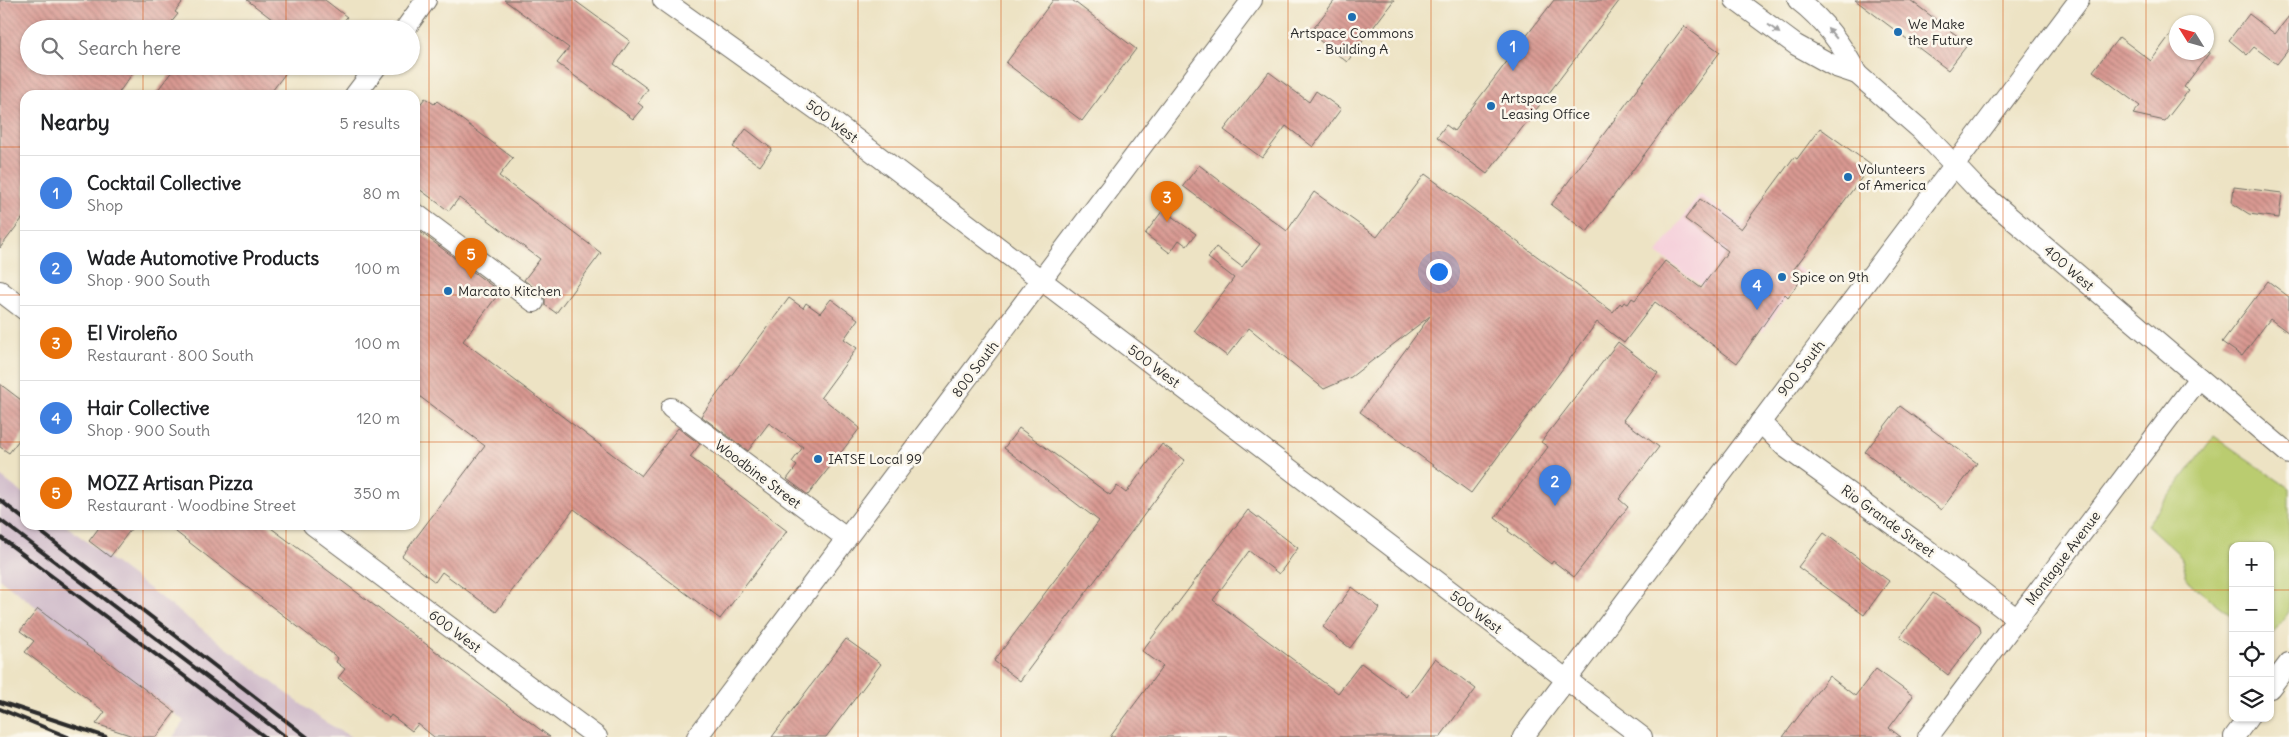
<!DOCTYPE html>
<html lang="en">
<head>
<meta charset="utf-8">
<style>
	:root { --surface:#fff; --page:#f6f6f6; --text:#202124; --muted:#757577; --line:#e0e0e0; --accent:#db2777 }
	body { margin:0; font-family:Delius,sans-serif; background:var(--page); color:var(--text) }
	.controls { position:absolute; right:15px; bottom:15px; display:grid; overflow:hidden; border-radius:10px; box-shadow:0 1px 4px #0004 }
	.controls button { width:45px; height:45px; display:grid; place-items:center; padding:0; border:0; border-bottom:1px solid var(--line); background:var(--surface); color:var(--text); font:25px sans-serif }
	.compass { position:absolute; left:2169px; top:15px; width:45px; height:45px; border-radius:50%; background:var(--surface); box-shadow:0 1px 4px #0004; rotate:307deg }
	.you { position:absolute; left:1438px; top:271px; width:18px; height:18px; margin:-12px; border:4px solid #fff; border-radius:50%; background:#1a73e8; box-shadow:0 0 0 8px #1a73e833 }
	.badge { display:grid; place-items:center; width:32px; height:32px; border-radius:50%; background:var(--accent); color:#fff; font-size:16px; font-weight:700 }
	.pin { position:absolute; translate:-50% -41px; filter:drop-shadow(0 1px 2px #0008) }
	.pin::after { content:''; position:absolute; top:26px; width:18px; height:15px; background:inherit; clip-path:polygon(0 0,100% 0,50% 100%) }
	.list { margin:0; padding:0; list-style:none }
	h2 { display:flex; justify-content:space-between; align-items:center; height:65px; margin:0; padding:0 20px; font-size:21px }
	h2 small { font-size:16px; font-weight:400; color:var(--muted) }
	.list li { display:grid; grid-template-columns:32px 1fr auto; gap:15px; align-items:center; box-sizing:border-box; height:75px; padding:0 20px; border-top:1px solid var(--line) }
	.list b { display:block; font-size:19px; white-space:nowrap }
	.list p { margin:0; font-size:16px; white-space:nowrap; color:var(--muted) }
	.list em { font-size:16px; font-style:normal; color:var(--muted) }
	.icon { flex:none; width:28px; height:28px; fill:none; stroke:currentColor; stroke-width:2; stroke-linecap:round; stroke-linejoin:round }
	.map { position:relative; flex:none; width:2289px; height:737px; overflow:hidden }
	.search { position:absolute; background:var(--surface); box-shadow:0 1px 4px #0004; left:20px; top:20px; width:400px; height:55px; display:flex; align-items:center; gap:12px; box-sizing:border-box; padding:0 18px; border-radius:28px; color:var(--muted); font-size:19px }
	.panel { position:absolute; background:var(--surface); box-shadow:0 1px 4px #0004; left:20px; top:90px; width:400px; height:440px; border-radius:15px }
	.map>svg:first-child { display:block }
</style>
</head>
<body>
<div class="map">
<svg width="2289" height="737" viewBox="0 0 2289 737">
	<defs>
		<pattern id="building-back-hatch" width="6" height="6" patternUnits="userSpaceOnUse" patternTransform="scale(1.25)"><rect width="6" height="6" fill="#d99992"/><path d="M-1 5l2 2M0 0l6 6M5-1l2 2" fill="none" stroke="#b07d77"/></pattern>
	</defs>
	<rect width="100%" height="100%" fill="#fbf7ec"/>
	<filter id="ink" filterUnits="userSpaceOnUse"><feTurbulence type="fractalNoise" baseFrequency=".02" numOctaves="2"/><feDisplacementMap in="SourceGraphic" scale="10" xChannelSelector="R" yChannelSelector="G"/><feConvolveMatrix kernelMatrix="1 2 1 2 8 2 1 2 1" color-interpolation-filters="sRGB"/></filter>
	<filter id="wash" filterUnits="userSpaceOnUse"><feTurbulence type="fractalNoise" baseFrequency=".0096" numOctaves="4" result="noise"/><feDisplacementMap in="SourceGraphic" scale="20" xChannelSelector="R" yChannelSelector="G"/><feGaussianBlur stdDeviation="1.12" result="paint"/><feColorMatrix in="noise" values="0 0 0 0 0 0 0 0 0 0 0 0 0 0 0 0 0 1.4 0 .05"/><feComposite in="paint" operator="in"/></filter>
	<g filter="url(#wash)">
		<rect width="100%" height="100%" fill="#ede3c4"/>
		<path fill="#f5cfda" d="M1700 194 1806 273 1763 331 1657 253Z"/>
		<path fill="#d1bdcb" d="M0 476 25 495V525H65L322 720 351 737H173L184 721 0 579Z"/>
		<path fill="#bacc6f" stroke="#727c4d" d="M2214 436 2289 488V612L2270 637V546H2233V617L2188 582 2181 556 2147 525Z"/>
		<g id="blocks">
			<g fill="url(#building-back-hatch)">
				<path d="M0 0H184L175 12 178 14 166 29H29V66H138L117 95H25V215L0 248Z"/>
				<path d="M247 0H325L347 17 338 29H285Z"/>
				<path d="M504 0H574L630 41 614 64 648 89 638 103 643 107 633 119 557 63 569 48Z"/>
				<path d="M1053 0H1072L1136 49 1082 121 1006 63Z"/>
				<path d="M1335 0H1394L1347 62 1310 33Z"/>
				<path d="M1554 0H1620L1487 174 1437 137 1446 125 1454 131Z"/>
				<path d="M1855 0H1910L1968 44 1948 70Z"/>
				<path d="M2249 14 2275 34 2289 16V49L2277 64 2254 47 2247 55 2229 40Z"/>
				<path d="M1684 26 1720 52 1587 232 1551 205Z"/>
				<path d="M2176 27V52H2210L2184 87 2189 90 2165 121 2133 114 2140 106 2093 71 2119 37 2151 61Z"/>
				<path d="M176 66H291L269 95H154Z"/>
				<path d="M1269 72 1309 102 1316 91 1341 109 1313 147 1286 126 1262 158 1224 130Z"/>
				<path d="M425 98 434 104 437 101 513 158 499 176 601 253 556 313 545 305V298L541 293 524 280 540 259 459 198 449 211 415 186V111Z"/>
				<path d="M1820 128 1871 165 1794 269 1804 276 1788 297 1785 294 1737 363 1655 302 1624 343 1597 322 1471 493 1360 412 1430 316 1351 377 1324 389 1249 328 1227 356 1194 331 1234 278 1208 258 1216 247 1242 267 1260 244 1183 186 1199 165 1287 231 1314 192 1377 237 1425 174 1613 312 1620 303 1622 305 1624 302 1628 304 1632 298 1635 300 1665 261 1701 288 1728 251 1685 219 1700 199 1741 229 1794 157 1797 159Z"/>
				<path d="M746 129 772 149 760 166 733 147Z"/>
				<path d="M2234 187 2282 193 2279 218 2249 214 2232 203Z"/>
				<path d="M1163 210 1196 234 1187 246 1179 240 1170 253 1145 234Z"/>
				<path d="M415 228 500 292 463 341 641 476 678 428 700 444 690 457 787 531 720 619 574 509 496 612 442 572 435 582 402 556 485 446 415 393Z"/>
				<path d="M2268 281 2289 297V333L2270 319 2242 356 2222 342Z"/>
				<path d="M789 298 803 308 806 303 820 313 831 299 858 319 844 339 857 348 821 397 860 428 808 495 787 479 797 466 792 462 803 447 769 423 748 451 701 416Z"/>
				<path d="M1618 342 1658 373 1623 420 1659 447 1619 499 1628 507 1574 577 1553 561 1551 564 1508 531 1509 529 1495 518 1548 447 1541 442Z"/>
				<path d="M0 384 25 403V432L9 453 0 447Z"/>
				<path d="M1900 406 1977 463 1941 510 1865 452Z"/>
				<path d="M1019 428 1110 495 1117 486 1126 493 1162 444 1185 460 1020 681 994 661 1099 521 1004 448Z"/>
				<path d="M1248 510 1298 548 1279 574 1249 551 1213 600 1338 693 1361 663 1407 697 1435 658 1476 689 1440 737H1110L1163 666 1142 651Z"/>
				<path d="M101 525H134L110 557 89 541Z"/>
				<path d="M167 525H267L550 737H434L418 724 412 731 391 715 389 718 338 678 345 669 336 662 338 658Z"/>
				<path d="M1824 533 1889 581 1864 615 1798 567Z"/>
				<path d="M1352 587 1380 608 1350 648 1323 627Z"/>
				<path d="M1933 593 1979 625 1981 632 1948 675 1900 637Z"/>
				<path d="M38 609 175 712 156 737H136L96 724 105 712 25 652 34 641 20 631Z"/>
				<path d="M846 639 881 664 826 737H772Z"/>
				<path d="M1876 669 1913 696 1889 728 1901 737H1783L1829 676 1855 696Z"/>
			</g>
		</g>
	</g>
	<g filter="url(#ink)">
		<use href="#blocks" fill-opacity="0" stroke="#6f6b61" stroke-width="1"/>
		<g fill="none" stroke-linecap="round" stroke-linejoin="round">
			<defs>
				<g id="minor">
					<path d="M663 0 823 114 1642 737"/>
					<path d="M1735 0 1796 45 1836 67 1857 74 1921 130 1978 190 2289 454"/>
					<path d="M1798 0C1824 20 1842 44 1857 74"/>
					<path d="M405 29 426 0"/>
					<path d="M355 95 377 66"/>
					<path d="M415 213 534 302"/>
					<path d="M0 291 25 310"/>
					<path d="M671 408 846 538"/>
					<path d="M1760 422 1785 447 1925 548 2017 619"/>
					<path d="M313 525 597 737"/>
					<path d="M2270 688 2289 663"/>
					<path d="M697 737 1252 0"/>
					<path d="M1523 737 2079 0"/>
					<path d="M1928 737 2199 378"/>
					<path d="M2234 737 2248 718"/>
				</g>
			</defs>
			<use href="#minor" stroke="#6f6b61" stroke-width="22"/>
			<use href="#minor" stroke="#fff" stroke-width="20"/>
			<g stroke="#2b2b2b" stroke-width="4">
				<path d="M0 500 25 520"/>
				<path d="M0 520 286 737"/>
				<path d="M32 525 307 737"/>
				<path d="M0 537 265 737"/>
				<path d="M0 702 106 737"/>
				<path d="M0 709 68 737"/>
			</g>
		</g>
		<defs><path id="oneway-solid" d="M-6-.8H1V-3.2L6.5 0L1 3.2V.8H-6Z" transform="scale(1.25)"/></defs>
		<g fill="#a0a0a0">
			<use href="#oneway-solid" transform="translate(1774 29) rotate(37)"/>
			<use href="#oneway-solid" transform="translate(1832 33) rotate(-130)"/>
		</g>
	</g>
	<path fill="none" stroke="#d5540f" stroke-width="1" stroke-opacity="0.55" d="M143 0V29M286 0V29M429 0V737M572 0V737M715 0V737M858 0V737M1001 0V737M1144 0V737M1288 0V737M1431 0V737M1574 0V737M1717 0V737M1860 0V737M2003 0V737M2146 0V737M143 66V95M286 66V95M0 147H25M415 147H2289M0 295H25M415 295H2289M0 442H25M415 442H2289M143 525V737M286 525V737M0 590H2233M2270 590H2289"/>
	<g fill="#1f6fb2" stroke="#fbf7ec" stroke-width="2">
		<circle cx="1352" cy="17" r="5"/>
		<circle cx="1898" cy="32" r="5"/>
		<circle cx="1491" cy="106" r="5"/>
		<circle cx="1848" cy="177" r="5"/>
		<circle cx="1782" cy="277" r="5"/>
		<circle cx="448" cy="291" r="5"/>
		<circle cx="818" cy="459" r="5"/>
	</g>
	<g text-anchor="middle" dominant-baseline="central" stroke-width="5" stroke-linejoin="round" paint-order="stroke">
		<g font-size="14" fill="#2b2b2b" stroke="#fbf7ec" text-anchor="start">
			<text x="1908" y="24">We Make<tspan x="1908" dy="16">the Future</tspan></text>
			<text x="1352" y="33" text-anchor="middle">Artspace Commons<tspan x="1352" dy="16">- Building A</tspan></text>
			<text x="1501" y="98">Artspace<tspan x="1501" dy="16">Leasing Office</tspan></text>
			<text x="1858" y="169">Volunteers<tspan x="1858" dy="16">of America</tspan></text>
			<text x="1792" y="277">Spice on 9th</text>
			<text x="458" y="291">Marcato Kitchen</text>
			<text x="828" y="459">IATSE Local 99</text>
		</g>
		<g font-size="14" fill="#2b2b2b" stroke="#fbf7ec">
			<text transform="translate(832 121) rotate(37)">500 West</text>
			<text transform="translate(2069 268) rotate(41)">400 West</text>
			<text transform="translate(1154 366) rotate(37)">500 West</text>
			<text transform="translate(1801 368) rotate(-52)">900 South</text>
			<text transform="translate(975 369) rotate(-53)">800 South</text>
			<text transform="translate(758 474) rotate(37)">Woodbine Street</text>
			<text transform="translate(1888 521) rotate(36)">Rio Grande Street</text>
			<text transform="translate(2063 558) rotate(-53)">Montague Avenue</text>
			<text transform="translate(1476 612) rotate(37)">500 West</text>
			<text transform="translate(455 631) rotate(37)">600 West</text>
		</g>
	</g>
</svg>
<div class="controls">
<button>+</button>
<button>−</button>
<button><svg class="icon" aria-label="locate" viewBox="0 0 24 24"><circle cx="12" cy="12" r="6"/><path d="M12 2v4M12 18v4M2 12h4M18 12h4"/></svg></button>
<button><svg class="icon" aria-label="layers" viewBox="0 0 24 24"><path d="M12 4l9 5-9 5-9-5zM3 14l9 5 9-5"/></svg></button>
</div>
<svg class="compass" viewBox="-18 -18 36 36"><path d="M0-13l5 13h-10z" fill="#e53935"/><path d="M0 13l5-13h-10z" fill="#757577"/></svg>
<div class="you"></div>
<div class="pin badge" style="left:1513px;top:71px;background:#3f7fe0">1</div>
<div class="pin badge" style="left:1555px;top:506px;background:#3f7fe0">2</div>
<div class="pin badge" style="left:1167px;top:222px;background:#e8710a">3</div>
<div class="pin badge" style="left:1757px;top:310px;background:#3f7fe0">4</div>
<div class="pin badge" style="left:471px;top:279px;background:#e8710a">5</div>
<div class="search"><svg class="icon" aria-label="search" viewBox="0 0 24 24"><circle cx="10" cy="10" r="6"/><path d="M15 15l6 6"/></svg>Search here</div>
<section class="panel">
<h2>Nearby<small>5 results</small></h2>
<ul class="list">
<li><span class="badge" style="background:#3f7fe0">1</span><div><b>Cocktail Collective</b><p>Shop</p></div><em>80 m</em></li>
<li><span class="badge" style="background:#3f7fe0">2</span><div><b>Wade Automotive Products</b><p>Shop · 900 South</p></div><em>100 m</em></li>
<li><span class="badge" style="background:#e8710a">3</span><div><b>El Viroleño</b><p>Restaurant · 800 South</p></div><em>100 m</em></li>
<li><span class="badge" style="background:#3f7fe0">4</span><div><b>Hair Collective</b><p>Shop · 900 South</p></div><em>120 m</em></li>
<li><span class="badge" style="background:#e8710a">5</span><div><b>MOZZ Artisan Pizza</b><p>Restaurant · Woodbine Street</p></div><em>350 m</em></li>
</ul>
</section>
</div>
</body>
</html>
